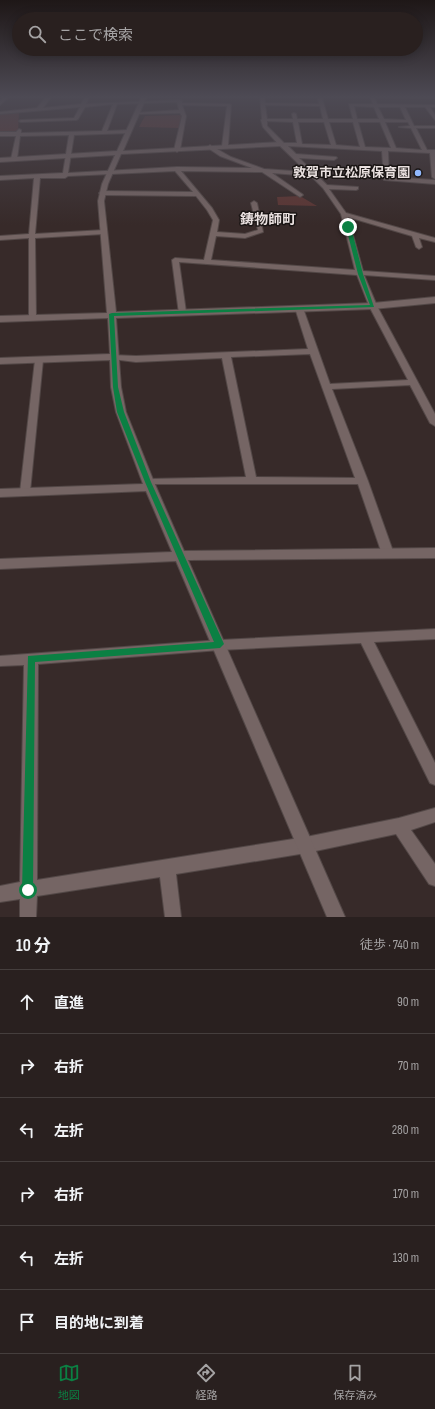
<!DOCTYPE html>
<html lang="ja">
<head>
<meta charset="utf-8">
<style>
	:root { --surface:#29201f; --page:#312828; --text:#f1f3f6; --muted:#a5a3a4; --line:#453e3d; --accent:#0b8043 }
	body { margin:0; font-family:"Sofia Sans Condensed","Noto Sans JP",sans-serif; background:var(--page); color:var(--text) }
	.stop { position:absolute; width:12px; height:12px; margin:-9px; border:3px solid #0b8043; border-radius:50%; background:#fff }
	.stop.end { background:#0b8043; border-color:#fff; box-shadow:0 1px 4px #0008 }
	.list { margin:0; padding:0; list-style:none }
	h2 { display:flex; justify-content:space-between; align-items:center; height:52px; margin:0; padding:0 16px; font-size:17px }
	h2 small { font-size:13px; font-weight:400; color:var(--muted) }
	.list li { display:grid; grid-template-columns:26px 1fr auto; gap:12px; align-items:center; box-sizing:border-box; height:64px; padding:0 16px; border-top:1px solid var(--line) }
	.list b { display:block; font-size:15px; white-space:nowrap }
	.list em { font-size:13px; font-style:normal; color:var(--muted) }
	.icon { flex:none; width:22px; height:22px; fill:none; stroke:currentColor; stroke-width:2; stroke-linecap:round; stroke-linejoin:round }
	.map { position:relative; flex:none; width:435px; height:917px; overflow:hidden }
	.search { position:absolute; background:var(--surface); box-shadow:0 2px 10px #0003; left:12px; right:12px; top:12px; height:44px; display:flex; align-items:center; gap:10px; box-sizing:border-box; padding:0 14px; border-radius:22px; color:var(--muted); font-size:15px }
	.sheet { height:436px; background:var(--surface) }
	nav { display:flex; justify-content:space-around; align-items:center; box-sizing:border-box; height:56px; border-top:1px solid var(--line); background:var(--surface); font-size:11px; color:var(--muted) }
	nav a { display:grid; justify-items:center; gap:2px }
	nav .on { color:var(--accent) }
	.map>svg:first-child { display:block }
</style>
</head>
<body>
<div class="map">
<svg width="435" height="917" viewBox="0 0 435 917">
	<rect width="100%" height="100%" fill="#372a29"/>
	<g fill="#5c3532">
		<path d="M19 113 18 132 0 133V114Z"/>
		<path d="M182 115 179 128 139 127 145 116Z"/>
		<path d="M300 196 317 206 278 205 277 197Z"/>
	</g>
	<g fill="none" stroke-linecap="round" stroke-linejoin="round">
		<defs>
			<g id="minor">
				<path d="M5 96H10L0 105V101Z"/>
				<path d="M47 96H52L43 108 81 104 86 96H90L86 104 180 100 182 101V103L229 104 231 105 228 146 225 148 222 146 227 106 182 105 186 116 180 150 177 152 174 150 182 116 180 113 137 114 135 113 179 110 177 102 117 104 107 131 128 130 130 133 74 135 68 173 177 167 252 168 220 156 208 148 207 147 210 145 231 157 264 169 307 172 279 145 263 127 261 120 262 119 260 96H264L265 103 319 104 318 99 322 98 328 119H353L349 104H373L370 96H374L377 104 435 105V107H430L435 115V120L425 107H405L414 126H435V128H416L427 150H435V179L432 177 430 153 388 151 389 177 435 180V184L384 180 382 151 288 146 296 154 336 157 337 158 334 160 299 158 327 185 358 187V189L356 190 329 189 346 213 435 238V242L419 238 422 247 419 249 416 247 412 236 348 217 363 271 435 276V280L364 275 377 306 435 414V426L430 423 410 385 332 389 368 481 394 554 392 557H384L382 554 358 484H144L143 482 144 480 148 479 246 477 222 358 136 362 112 359V355L136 356 308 349 295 308 299 306 303 308 330 384 408 380 369 306 357 275 179 262 186 312 185 314H179L172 260 175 258 204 260 213 220 207 210 196 196 102 195 99 193 102 191 193 192 175 171 68 176 65 178H40L35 234 104 230 107 232 104 234 35 238 36 318 32 320H29V238L0 240V236L29 234 34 178 0 180V176L63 173 69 135 20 136 17 159 14 161 11 159 16 136H0V132H16L19 129 21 130V133L102 131 113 104 85 107 78 119 76 120 21 122 19 121 21 120 74 118 80 107 0 114V112L37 108ZM265 105 320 106 323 119H297L296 114 294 113 292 114 293 119H267ZM354 106 374 107 379 119H357ZM378 107H400L406 120 384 119ZM267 121 293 122 297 143H284L267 126ZM298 122H324L331 145 302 144ZM329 122H353L360 147 336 145ZM358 122H380L391 148 365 147ZM385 122H408L410 126 399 127 411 128 422 150 396 148ZM181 171 262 172 300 197 303 195 302 194 272 173 311 176 323 188 341 214 355 270 211 260 216 236 245 238 263 232 257 203 254 201 251 203 258 230 245 234 217 232 219 220 212 208ZM310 354 355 478 256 477 231 357Z"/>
				<path d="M39 357 43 360 30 492 25 495 20 492 35 360Z"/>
				<path d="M435 629V639L374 642 435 763V785L430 783 361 643 220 650 38 664 37 880 306 837 399 818 435 808V822L411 830 435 864V886L429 884 396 834 306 853 176 874 181 917H165L160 877 37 896 36 917H20V899L0 902V886L20 882 24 665 0 666V656L220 640Z"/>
			</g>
			<path id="tertiary" d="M142 96H147L123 151 281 142 284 144 281 146 121 154 108 184 104 201 116 312 373 303 435 297V303L373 309 116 318 121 387 126 412 154 482 184 551 435 548V558L188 560 345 917H327L176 561 0 569V559L172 552 146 491 0 497V489L143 484 116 412 111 387 110 360 0 364V358L110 354 108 318 0 322V316L107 313 98 201 102 184 115 155 0 162V158L117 151Z"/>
			<path id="secondary" d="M299 96H435V98L301 97Z"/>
		</defs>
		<use href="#minor" stroke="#534847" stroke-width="2"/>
		<use href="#tertiary" stroke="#534847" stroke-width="2"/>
		<use href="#secondary" stroke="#534847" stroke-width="2"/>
		<use href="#minor" fill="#756564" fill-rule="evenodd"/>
		<use href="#tertiary" fill="#756564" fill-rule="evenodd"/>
		<use href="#secondary" fill="#756564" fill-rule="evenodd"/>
	</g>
	<linearGradient id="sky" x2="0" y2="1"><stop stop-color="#1e1717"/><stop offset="0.43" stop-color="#4d4a54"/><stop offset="1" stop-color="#4d4a54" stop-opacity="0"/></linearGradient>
	<rect width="435" height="225" fill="url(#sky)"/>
	<path fill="#0b8043" d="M348 225 351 227 363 274 374 307 114 316 118 387 124 412 151 482 224 644 220 648 35 662 33 890 31 894 28 895 24 894 22 890 28 656 214 642 145 482 117 412 113 387 109 314 112 313 370 305 358 274 346 227Z"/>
	<circle fill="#91b8fd" stroke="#1a1514" stroke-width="1.5" cx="418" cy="173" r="4"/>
	<g text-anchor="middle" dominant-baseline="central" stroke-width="3" stroke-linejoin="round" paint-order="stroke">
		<g font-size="13" font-weight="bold" fill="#e9e0df" stroke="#1a1514" text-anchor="end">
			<text x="410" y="173">敦賀市立松原保育園</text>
		</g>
		<g font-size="14" font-weight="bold" fill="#e9e0df" stroke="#1a1514">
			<text x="268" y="219">鋳物師町</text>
		</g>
	</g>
</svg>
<div class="stop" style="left:28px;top:890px"></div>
<div class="stop end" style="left:348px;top:227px"></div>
<div class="search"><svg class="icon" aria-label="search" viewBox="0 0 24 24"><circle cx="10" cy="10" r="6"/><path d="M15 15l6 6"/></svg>ここで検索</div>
</div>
<section class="sheet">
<h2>10 分<small>徒歩 · 740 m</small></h2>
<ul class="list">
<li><svg class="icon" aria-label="ahead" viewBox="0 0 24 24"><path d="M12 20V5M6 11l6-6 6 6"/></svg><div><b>直進</b></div><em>90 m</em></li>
<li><svg class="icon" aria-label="right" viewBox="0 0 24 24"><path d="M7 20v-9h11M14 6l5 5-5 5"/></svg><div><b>右折</b></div><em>70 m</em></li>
<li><svg class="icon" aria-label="left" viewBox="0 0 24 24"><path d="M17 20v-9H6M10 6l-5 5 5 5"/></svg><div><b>左折</b></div><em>280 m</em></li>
<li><svg class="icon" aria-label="right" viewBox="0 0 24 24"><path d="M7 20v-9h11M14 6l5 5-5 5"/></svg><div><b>右折</b></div><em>170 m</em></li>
<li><svg class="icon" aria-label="left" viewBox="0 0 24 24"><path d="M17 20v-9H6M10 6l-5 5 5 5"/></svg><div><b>左折</b></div><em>130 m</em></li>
<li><svg class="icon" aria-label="arrive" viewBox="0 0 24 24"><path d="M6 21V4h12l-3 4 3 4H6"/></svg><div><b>目的地に到着</b></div></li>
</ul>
</section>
<nav>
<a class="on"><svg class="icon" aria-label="map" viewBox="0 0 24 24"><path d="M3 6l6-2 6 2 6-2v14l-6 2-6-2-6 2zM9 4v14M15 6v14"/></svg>地図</a>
<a><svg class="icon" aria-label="directions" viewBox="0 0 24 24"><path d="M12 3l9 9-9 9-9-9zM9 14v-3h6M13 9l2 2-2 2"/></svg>経路</a>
<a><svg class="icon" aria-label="saved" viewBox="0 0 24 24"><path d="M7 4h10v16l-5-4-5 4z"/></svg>保存済み</a>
</nav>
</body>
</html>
